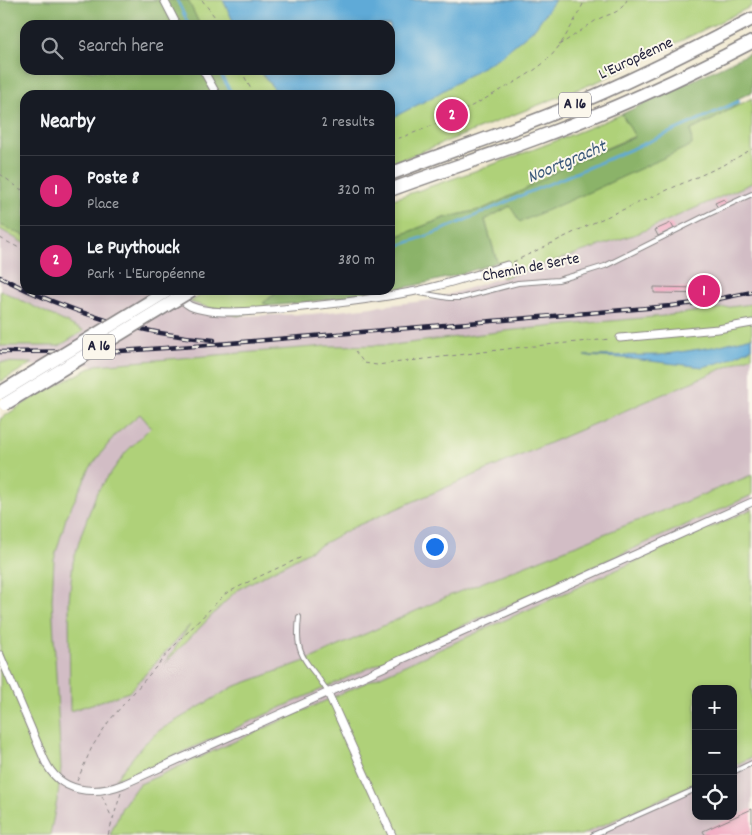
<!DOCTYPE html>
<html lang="en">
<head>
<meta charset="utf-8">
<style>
	:root { --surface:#171b24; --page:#20242c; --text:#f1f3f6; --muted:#9ea1a6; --line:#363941; --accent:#db2777 }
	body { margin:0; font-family:Dekko,sans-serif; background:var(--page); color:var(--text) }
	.controls { position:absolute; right:15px; bottom:15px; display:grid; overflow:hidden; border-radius:10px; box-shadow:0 2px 8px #0003 }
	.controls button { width:45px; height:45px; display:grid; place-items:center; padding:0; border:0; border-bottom:1px solid var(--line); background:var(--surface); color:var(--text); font:25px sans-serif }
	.you { position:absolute; left:434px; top:546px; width:18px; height:18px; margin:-12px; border:4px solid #fff; border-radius:50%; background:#1a73e8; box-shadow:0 0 0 8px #1a73e833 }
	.badge { display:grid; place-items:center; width:32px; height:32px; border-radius:50%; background:var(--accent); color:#fff; font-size:16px; font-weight:700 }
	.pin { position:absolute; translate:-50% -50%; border:2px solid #fff; box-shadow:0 1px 5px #0006 }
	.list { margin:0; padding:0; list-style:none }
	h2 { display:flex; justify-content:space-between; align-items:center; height:65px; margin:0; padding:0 20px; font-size:21px }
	h2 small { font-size:16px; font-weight:400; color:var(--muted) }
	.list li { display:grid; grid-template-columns:32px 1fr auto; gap:15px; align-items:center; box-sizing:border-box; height:70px; padding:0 20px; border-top:1px solid var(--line) }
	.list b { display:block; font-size:19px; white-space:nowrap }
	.list p { margin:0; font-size:16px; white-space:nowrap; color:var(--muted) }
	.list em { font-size:16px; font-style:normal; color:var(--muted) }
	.icon { flex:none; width:28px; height:28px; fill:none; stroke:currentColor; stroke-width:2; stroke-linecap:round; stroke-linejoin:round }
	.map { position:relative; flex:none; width:752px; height:835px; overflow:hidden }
	.search { position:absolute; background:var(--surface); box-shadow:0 2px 8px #0003; left:20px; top:20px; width:375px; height:55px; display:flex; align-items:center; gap:12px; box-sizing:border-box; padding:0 18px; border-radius:15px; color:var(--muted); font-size:19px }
	.panel { position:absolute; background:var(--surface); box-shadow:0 2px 8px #0003; left:20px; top:90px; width:375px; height:205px; border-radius:15px }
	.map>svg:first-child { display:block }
</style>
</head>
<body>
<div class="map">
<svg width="752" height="835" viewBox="0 0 752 835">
	<rect width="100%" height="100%" fill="#fbf7ec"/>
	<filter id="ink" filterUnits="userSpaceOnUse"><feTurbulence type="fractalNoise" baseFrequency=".02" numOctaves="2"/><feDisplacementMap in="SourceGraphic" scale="10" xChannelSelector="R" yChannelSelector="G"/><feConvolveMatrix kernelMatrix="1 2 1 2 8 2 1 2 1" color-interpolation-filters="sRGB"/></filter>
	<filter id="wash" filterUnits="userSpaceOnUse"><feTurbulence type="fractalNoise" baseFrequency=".0096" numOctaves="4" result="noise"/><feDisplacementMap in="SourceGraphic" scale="20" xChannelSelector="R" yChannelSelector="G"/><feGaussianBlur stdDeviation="1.12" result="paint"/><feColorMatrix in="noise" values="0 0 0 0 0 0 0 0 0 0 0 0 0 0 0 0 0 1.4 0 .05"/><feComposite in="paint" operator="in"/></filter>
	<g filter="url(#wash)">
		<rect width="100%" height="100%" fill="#f2ead2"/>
		<g fill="#d2bdc5" fill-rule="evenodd">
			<path d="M752 183V304L664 316 514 330 393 345 326 346 96 365 0 366V346H59L12 297 0 290V229L25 244V290H152L235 316 312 314 432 300 639 233Z"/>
			<path d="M752 327V835H0V460L50 393ZM696 689H733V816H696Z"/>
		</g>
		<g fill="#afd179" stroke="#687a5a" fill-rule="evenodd">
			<path d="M0 0H752V6L599 81 390 164V95H25V244L0 229ZM25 25H390V70H25Z"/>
			<path d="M752 98V183L639 233 502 278 485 220 510 206 520 221Z"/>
			<path d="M622 114 635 136 565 166 526 189 483 209 444 218 398 236H390V200C469 174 546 146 622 114Z"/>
			<path d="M0 290 84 331 59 346H0Z"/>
			<path d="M209 290H280L263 303 270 306 238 316 190 302Z"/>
			<path d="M752 304V356L354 527 237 590 165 663 190 625 129 692 70 711 69 600 73 562 82 532 97 492 126 452 151 427 140 414 115 435 90 468 66 518 54 560 52 600 61 768 58 795 50 835H0V419L31 399 96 365 326 346 393 345 514 330 664 316Z"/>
			<path d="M0 362 33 363 0 382Z"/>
			<path d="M752 475V495L145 769 115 779 143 745 160 730 233 687 308 660 451 595Z"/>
			<path d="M752 509V757L733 766V689H696V783L581 835H110L122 807 138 785Z"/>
		</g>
		<g fill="#8bb369" stroke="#566a52">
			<path d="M0 0H188L200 25H25V70H220L232 95H25V236L0 225Z"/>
			<path d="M752 52V92L737 99 739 104 714 119 691 130 692 145 594 190 520 222 510 206 485 220 497 262C424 289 348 298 270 306L263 303 280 290H390V236H398L444 218 483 209 526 189 565 166 635 137 622 114Z"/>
		</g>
		<g fill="#5faad7" stroke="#406689">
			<path d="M223 0H555L535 28 501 56 429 99 390 119V95H279L259 70H390V25H235Z"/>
			<path d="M752 337V348L725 361 703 367 623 358 584 356 660 355 713 347Z"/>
		</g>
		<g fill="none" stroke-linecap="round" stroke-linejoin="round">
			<g stroke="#5faad7" stroke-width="2.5">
				<path d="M177 0 189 25"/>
				<path d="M218 70 233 95"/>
				<path d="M390 248C437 235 482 212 527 193 599 163 670 134 739 101"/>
			</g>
		</g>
		<g id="blocks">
			<g fill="#f0a2be">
				<path d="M724 199 727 205 718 208 715 203Z"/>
				<path d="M671 223 674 229 658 236 655 230Z"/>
				<path d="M701 286H706L708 288 717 289V294L654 293V287L699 288Z"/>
				<path d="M752 809V835H705L703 831Z"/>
			</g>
		</g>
	</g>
	<g filter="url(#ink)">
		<use href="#blocks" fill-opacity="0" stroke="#8a8686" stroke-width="1"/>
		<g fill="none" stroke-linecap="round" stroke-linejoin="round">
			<defs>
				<g id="service">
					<path d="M420 293 449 298H461L518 283 558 280 579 274 605 266 709 214 752 194"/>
					<path d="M299 617C298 626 297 636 299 645 302 663 320 676 328 693"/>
					<path d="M733 772 752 763"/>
					<path d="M593 835 696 789"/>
				</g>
				<g id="minor">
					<path d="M164 0 177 25"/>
					<path d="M203 70 217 95"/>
					<path d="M174 290C178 296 183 302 190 306 213 316 257 311 282 309 325 305 368 300 411 292 443 286 475 275 507 265"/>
					<path d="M620 338 718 329 752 323"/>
					<path d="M0 655 45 761C60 793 94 796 124 784L752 502"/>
					<path d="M328 693 392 835"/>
				</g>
				<g id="motorway">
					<path d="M390 174C444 153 500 135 554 113 622 86 687 53 752 19"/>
					<path d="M390 190C439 172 488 156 537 138 610 111 683 78 752 42"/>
				</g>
			</defs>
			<use href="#service" stroke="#8a8686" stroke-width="6"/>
			<use href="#minor" stroke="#8a8686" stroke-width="9"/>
			<use href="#motorway" stroke="#8a8686" stroke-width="15"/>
			<g stroke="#8a8686" stroke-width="1" stroke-dasharray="4 4" stroke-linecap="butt">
				<path d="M202 0 221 25"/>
				<path d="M559 45C571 38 583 29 595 21 609 12 617 17 627 0"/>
				<path d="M241 70 254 95"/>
				<path d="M390 141C430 129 465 110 501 90 517 81 536 71 549 58 563 44 576 18 585 0"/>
				<path d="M0 174 20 189 25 190"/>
				<path d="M0 238 25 251"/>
				<path d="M513 262 595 222 724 165 752 149"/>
				<path d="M355 351 364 363 377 365 523 347 611 339"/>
				<path d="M77 781 92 747 109 721 175 645 225 594 256 578 304 556"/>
				<path d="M102 796 112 818"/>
				<path d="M108 835 121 793"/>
			</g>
			<use href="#service" stroke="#fff" stroke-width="4"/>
			<use href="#minor" stroke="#fff" stroke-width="7"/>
			<use href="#motorway" stroke="#fff" stroke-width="12"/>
			<defs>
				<g id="rail">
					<path d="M0 277C67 312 139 334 214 340"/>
					<path d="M0 352 120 351 195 346 671 306 703 302 752 292"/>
				</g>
			</defs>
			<use href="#rail" stroke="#22223b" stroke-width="4.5"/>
			<use href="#rail" stroke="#fbf7ec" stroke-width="2.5" stroke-dasharray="8" stroke-linecap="butt"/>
			<defs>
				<g id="motorway-bridge">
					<path d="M0 393 169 290"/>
					<path d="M5 404 192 290"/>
				</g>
			</defs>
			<use href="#motorway-bridge" stroke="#8a8686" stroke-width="15" stroke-linecap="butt"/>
			<use href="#motorway-bridge" stroke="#fff" stroke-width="12"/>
		</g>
	</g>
	<g text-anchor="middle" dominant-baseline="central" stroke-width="4" stroke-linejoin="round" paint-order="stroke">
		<g fill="#fbf7ec" stroke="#636270" stroke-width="1">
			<rect x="559" y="92.5" width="32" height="25" rx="4"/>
			<rect x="83" y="334.5" width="32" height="25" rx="4"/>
		</g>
		<g font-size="15" font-weight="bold" fill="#22223b">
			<text x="575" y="105">A 16</text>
			<text x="99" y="347">A 16</text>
		</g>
		<g font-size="16" fill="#22223b" stroke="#fbf7ec">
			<text transform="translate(636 59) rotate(-25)">L'Européenne</text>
			<text transform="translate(531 268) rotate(-11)">Chemin de Serte</text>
		</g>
		<g font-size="18" font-style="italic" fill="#3a5879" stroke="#fbf7ec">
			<text transform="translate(567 163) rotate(-23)">Noortgracht</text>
		</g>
	</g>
</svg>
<div class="controls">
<button>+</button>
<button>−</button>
<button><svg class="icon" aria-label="locate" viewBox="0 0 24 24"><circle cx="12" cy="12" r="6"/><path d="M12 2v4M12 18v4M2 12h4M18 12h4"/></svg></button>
</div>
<div class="you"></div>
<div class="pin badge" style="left:704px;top:291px">1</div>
<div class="pin badge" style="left:452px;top:115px">2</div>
<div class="search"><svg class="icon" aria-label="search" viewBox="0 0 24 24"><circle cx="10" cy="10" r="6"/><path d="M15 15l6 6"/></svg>Search here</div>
<section class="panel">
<h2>Nearby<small>2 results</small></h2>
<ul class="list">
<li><span class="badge">1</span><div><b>Poste 8</b><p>Place</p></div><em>320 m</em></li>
<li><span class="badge">2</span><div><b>Le Puythouck</b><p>Park · L'Européenne</p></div><em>380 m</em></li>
</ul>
</section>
</div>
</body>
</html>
